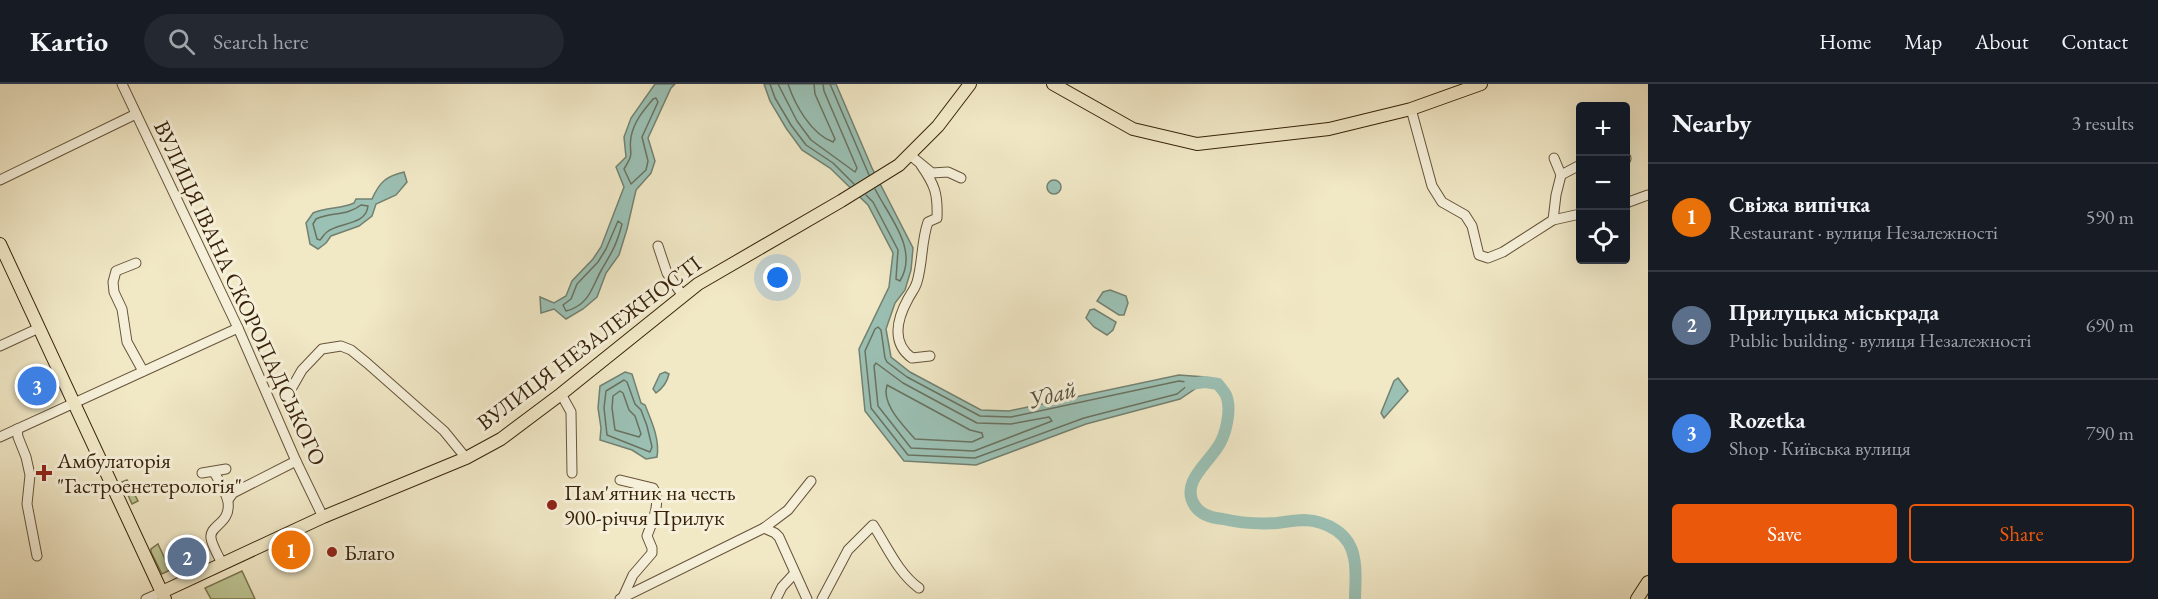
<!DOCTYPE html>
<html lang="en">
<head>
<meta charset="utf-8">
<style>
	:root { --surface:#171b24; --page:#242831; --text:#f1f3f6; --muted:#9ea1a6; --line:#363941; --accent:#ea580c }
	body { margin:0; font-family:"EB Garamond",serif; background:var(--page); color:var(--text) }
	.controls { position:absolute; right:18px; top:18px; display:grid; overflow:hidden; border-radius:6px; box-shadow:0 6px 24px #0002 }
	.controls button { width:54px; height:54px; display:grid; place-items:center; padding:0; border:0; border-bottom:2px solid var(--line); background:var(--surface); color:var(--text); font:30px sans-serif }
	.you { position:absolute; left:778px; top:194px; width:21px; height:21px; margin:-15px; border:4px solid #fff; border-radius:50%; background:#1a73e8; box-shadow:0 0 0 9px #1a73e833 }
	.badge { display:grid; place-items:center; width:39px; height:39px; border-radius:50%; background:var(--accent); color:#fff; font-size:20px; font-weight:700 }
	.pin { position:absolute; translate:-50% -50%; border:3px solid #fff; box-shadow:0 2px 6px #0006 }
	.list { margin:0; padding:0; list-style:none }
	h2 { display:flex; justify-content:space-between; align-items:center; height:78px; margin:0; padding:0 24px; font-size:26px }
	h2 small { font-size:20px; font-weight:400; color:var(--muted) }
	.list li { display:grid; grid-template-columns:39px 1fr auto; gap:18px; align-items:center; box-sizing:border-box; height:108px; padding:0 24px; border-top:2px solid var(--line) }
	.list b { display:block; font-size:22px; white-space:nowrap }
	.list p { margin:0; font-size:20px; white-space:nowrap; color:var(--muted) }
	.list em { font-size:20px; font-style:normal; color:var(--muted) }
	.actions { display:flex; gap:12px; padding:18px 24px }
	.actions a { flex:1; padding:14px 0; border:2px solid var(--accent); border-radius:6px; text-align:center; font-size:21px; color:var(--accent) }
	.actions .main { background:var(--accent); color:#fff }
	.icon { flex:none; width:33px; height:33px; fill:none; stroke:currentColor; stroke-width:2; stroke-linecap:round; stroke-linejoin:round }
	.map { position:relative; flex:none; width:1648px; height:515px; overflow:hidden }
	header { display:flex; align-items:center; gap:36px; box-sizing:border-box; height:84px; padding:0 30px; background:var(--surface); border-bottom:2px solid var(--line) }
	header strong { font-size:28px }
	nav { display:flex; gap:33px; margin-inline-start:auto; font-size:21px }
	.search { width:420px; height:54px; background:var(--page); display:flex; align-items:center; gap:15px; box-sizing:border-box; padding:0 21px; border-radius:33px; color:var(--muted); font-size:22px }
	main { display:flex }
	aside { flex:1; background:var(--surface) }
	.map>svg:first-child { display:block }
</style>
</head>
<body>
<header>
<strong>Kartio</strong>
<div class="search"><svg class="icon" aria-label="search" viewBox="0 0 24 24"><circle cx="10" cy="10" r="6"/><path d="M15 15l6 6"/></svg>Search here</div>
<nav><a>Home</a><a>Map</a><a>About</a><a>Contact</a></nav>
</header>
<main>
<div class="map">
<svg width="1648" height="515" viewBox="0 0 1648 515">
	<rect width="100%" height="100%" fill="#f1e8c6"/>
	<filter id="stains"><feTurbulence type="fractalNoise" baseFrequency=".00333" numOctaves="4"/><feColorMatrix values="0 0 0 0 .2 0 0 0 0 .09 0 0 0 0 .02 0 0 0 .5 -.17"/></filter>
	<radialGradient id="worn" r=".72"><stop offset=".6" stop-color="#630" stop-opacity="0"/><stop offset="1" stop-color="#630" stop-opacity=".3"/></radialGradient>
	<g fill="#bdc593" stroke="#7a744e" stroke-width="1.5">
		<path d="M127 396 138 417 132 420 122 398Z"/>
		<path d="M158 460 170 486 162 490 151 468V465Z"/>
		<path d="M242 487 255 515H211L205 504Z"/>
	</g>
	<g fill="#9bc0b4" stroke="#738170" stroke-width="1.5">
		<path d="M655 0H675L671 4 648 54 655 77 651 89 636 106 627 145 619 171 606 189 597 213 583 225 566 235 554 225 541 229 540 213 554 219 566 212 572 197 593 175 601 163 624 103 616 83 626 73 624 53 631 34Z"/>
		<path d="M764 0H836L872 84 913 164 911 186 905 206 895 219 886 245 891 273 910 288 981 326 1009 327 1179 291 1205 293V298L1180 315 1086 340 976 381 904 377 865 327 859 265 889 203 893 169 868 121 830 84 802 66 786 44 770 17Z"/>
		<path d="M404 88 407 98 396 111 376 120 372 132 359 142 331 152 326 159 318 165 310 160 306 139 313 129C327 123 341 125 354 119L356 115H372C380 97 387 92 404 88Z"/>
		<circle cx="1054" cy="103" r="7"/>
		<path d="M1110 206 1126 212 1128 219 1124 231H1119L1097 217 1103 208Z"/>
		<path d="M1094 225 1116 238 1113 246 1107 251 1094 243 1086 234 1090 226Z"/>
		<path d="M625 288 632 290 641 319 645 321C652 338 660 356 657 373L646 375 632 366 600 356 601 344 598 324 600 302Z"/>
		<path d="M665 288 669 290C667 299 663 304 656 309L653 305 660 290Z"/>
		<path d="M1398 294 1408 307 1384 334 1381 329 1394 297Z"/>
	</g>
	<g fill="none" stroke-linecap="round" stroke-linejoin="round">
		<g stroke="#6a725f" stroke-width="1.5">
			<path d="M770 0 775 14 791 41 806 61 833 79 854 100"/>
			<path d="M778 0 797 37 811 56 855 88 857 84 824 7 823 0"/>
			<path d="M788 0C795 21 811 50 833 58L835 55 815 10 814 0"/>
			<path d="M830 0 869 91"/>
			<path d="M656 14 658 18 642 53 648 77 646 86 631 100 624 85C636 66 628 71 631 53 634 37 644 26 653 15Z"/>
			<path d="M866 111 873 118 898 166 896 195 900 197C919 165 889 133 875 105"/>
			<path d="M361 121 368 122C366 142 338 138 327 148 324 150 323 153 320 156L317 155 313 140 316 135C331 128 347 132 361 121Z"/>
			<path d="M618 137 622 140C617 160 612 168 602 185 592 202 590 221 566 227L563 221 571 215 577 200 598 178 606 165Z"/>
			<path d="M878 243 881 246 885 274 887 278 907 293 980 332 1011 333 1179 297 1186 298 1188 301 1177 310 1084 334 975 374 908 371 871 324 865 267 875 245Z"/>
			<path d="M876 279 903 299 977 339 1011 340 1049 333 1052 337 974 367 911 364 878 322 874 282Z"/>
			<path d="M624 296 627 298 635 320 641 326 647 342 652 363 650 368 607 351 604 324 606 307Z"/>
			<path d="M887 301 970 346 982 349 983 353 972 358 915 355C903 341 881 320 887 301Z"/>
			<path d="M620 307 623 309 629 326 635 332 641 350 639 353 615 346 612 324 613 312Z"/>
		</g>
		<path stroke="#9bc0b4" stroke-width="12" d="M1190 300 1205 298 1218 300C1220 303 1224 307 1226 311 1232 325 1226 352 1217 364 1206 381 1180 400 1195 422 1201 431 1213 434 1223 435 1240 439 1259 440 1277 439 1286 438 1295 436 1304 436 1328 437 1350 450 1354 474 1357 487 1355 502 1355 515"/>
		<defs>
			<g id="minor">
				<path d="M122 0 238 244 296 377 323 433"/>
				<path d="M1411 25 1432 102 1442 118 1465 131 1472 142 1479 171 1488 174 1503 168 1553 136 1580 130"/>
				<path d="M910 71 932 89 948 88 961 94"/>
				<path d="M1626 75V74"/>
				<path d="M921 81C935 101 938 110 937 134L928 138C921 158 923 178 917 198 915 205 911 209 908 215 897 235 891 259 912 274L930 272"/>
				<path d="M1561 91 1580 81"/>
				<path d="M0 96 136 30"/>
				<path d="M1626 119 1648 111"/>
				<path d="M1553 136 1556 111 1561 91 1554 74"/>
				<path d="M658 162 667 189 683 212"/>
				<path d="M136 179 116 187 113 198 114 208 122 225 127 258 143 287"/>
				<path d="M0 262 39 244"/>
				<path d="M561 310 571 328 572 389"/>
				<path d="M286 314 302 286 322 265 341 262 351 266 367 279 444 347 466 374"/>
				<path d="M17 345 18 353 26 373 30 391 27 420 37 472"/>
				<path d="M0 353 238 244"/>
				<path d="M214 388C219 397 226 408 228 418 231 440 209 441 211 454 212 462 219 472 222 480"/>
				<path d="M202 389 226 385"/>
				<path d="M620 396 653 404C662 418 652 438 647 452L652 464V469L633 491 623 513"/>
				<path d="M228 416 233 409 296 377"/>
				<path d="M764 444 775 449 779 453 807 515"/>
				<path d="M146 515 162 508"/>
				<path d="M620 515 764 444 788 426 811 397"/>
				<path d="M776 515 782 503 794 490"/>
				<path d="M822 515 848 466 873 441C887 462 898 489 919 504"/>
			</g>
			<g id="major">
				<path d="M1053 0 1133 45 1197 60 1329 45 1411 25 1481 0"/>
				<path d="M0 160 165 515"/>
				<path d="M162 508 323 433 466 374 501 355 561 310 698 200 841 117 899 81 938 42 970 0"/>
				<path d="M1637 515 1648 498"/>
			</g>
		</defs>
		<use href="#minor" stroke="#665439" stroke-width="11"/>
		<use href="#major" stroke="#38230a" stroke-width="14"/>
		<use href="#minor" stroke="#f6f0da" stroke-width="9"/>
		<use href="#major" stroke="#f1e8c6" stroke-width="12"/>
	</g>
	<g fill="#8f2418" stroke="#f6f0da" stroke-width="2">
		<path d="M41 380h6v6h6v6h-6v6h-6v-6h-6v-6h6z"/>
		<circle cx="552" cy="421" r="6"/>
		<circle cx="332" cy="468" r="6"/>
	</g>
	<g text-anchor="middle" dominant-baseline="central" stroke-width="6" stroke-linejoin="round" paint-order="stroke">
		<g font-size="22" fill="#38230a" stroke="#f6f0da">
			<text transform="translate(240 209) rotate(65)">ВУЛИЦЯ ІВАНА СКОРОПАДСЬКОГО</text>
			<text transform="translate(589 259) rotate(-37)">ВУЛИЦЯ НЕЗАЛЕЖНОСТІ</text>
		</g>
		<g font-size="22" fill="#38230a" stroke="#f6f0da" text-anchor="start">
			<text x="57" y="376">Амбулаторія<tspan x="57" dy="25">"Гастроенетерологія"</tspan></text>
			<text x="564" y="408">Пам'ятник на честь<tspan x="564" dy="25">900-річчя Прилук</tspan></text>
			<text x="344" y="468">Благо</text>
		</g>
		<g font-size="24" font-style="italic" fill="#56523d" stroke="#f6f0da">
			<text transform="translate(1052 310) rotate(-15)">Удай</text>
		</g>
	</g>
	<rect width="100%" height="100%" filter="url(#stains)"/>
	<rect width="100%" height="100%" fill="url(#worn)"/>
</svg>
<div class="controls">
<button>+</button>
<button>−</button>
<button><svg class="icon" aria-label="locate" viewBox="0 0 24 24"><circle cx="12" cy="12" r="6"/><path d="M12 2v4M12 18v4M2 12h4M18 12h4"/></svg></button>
</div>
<div class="you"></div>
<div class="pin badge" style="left:291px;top:466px;background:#e8710a">1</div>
<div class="pin badge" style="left:187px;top:473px;background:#5c6f8a">2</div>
<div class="pin badge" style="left:37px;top:302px;background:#3f7fe0">3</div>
</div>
<aside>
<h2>Nearby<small>3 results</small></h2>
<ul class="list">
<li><span class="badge" style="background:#e8710a">1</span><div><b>Свіжа випічка</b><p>Restaurant · вулиця Незалежності</p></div><em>590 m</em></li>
<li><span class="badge" style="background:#5c6f8a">2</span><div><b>Прилуцька міськрада</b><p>Public building · вулиця Незалежності</p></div><em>690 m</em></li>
<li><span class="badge" style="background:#3f7fe0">3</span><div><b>Rozetka</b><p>Shop · Київська вулиця</p></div><em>790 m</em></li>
</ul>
<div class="actions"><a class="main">Save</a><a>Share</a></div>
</aside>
</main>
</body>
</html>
